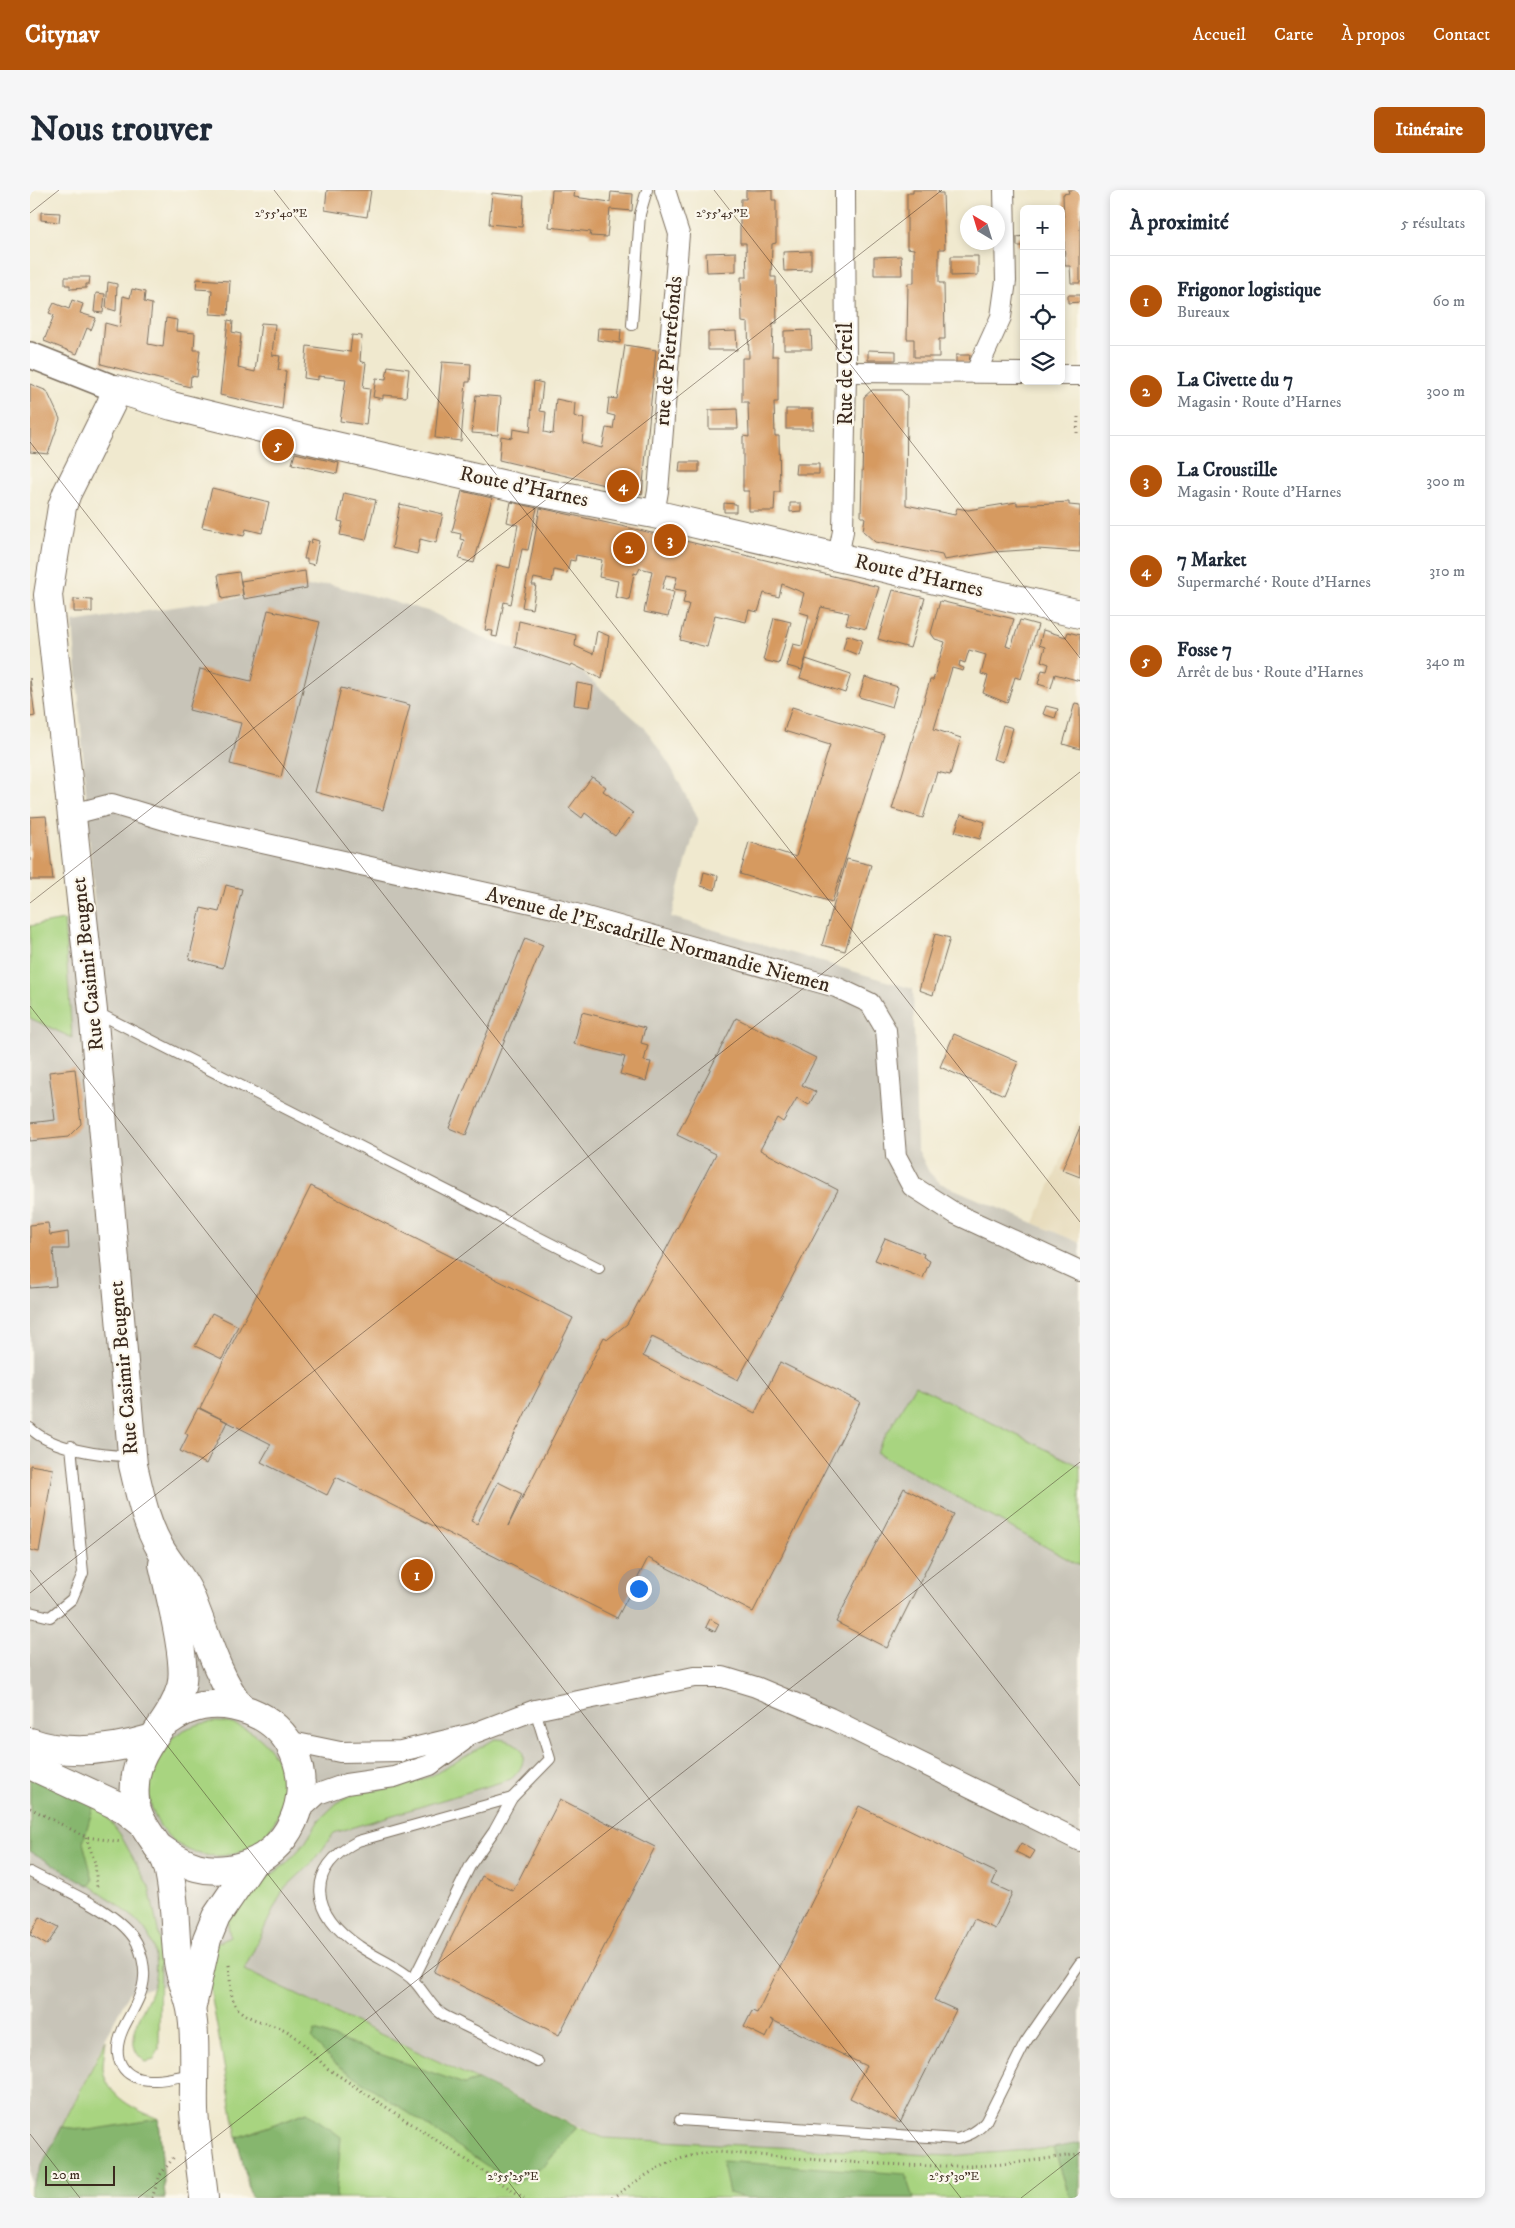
<!DOCTYPE html>
<html lang="fr">
<head>
<meta charset="utf-8">
<style>
	:root { --surface:#fff; --page:#f6f6f7; --text:#1f2937; --muted:#747a83; --line:#e0e1e3; --accent:#b45309 }
	body { margin:0; font-family:"IM FELL DW Pica",serif; background:var(--page); color:var(--text) }
	.controls { position:absolute; right:15px; top:15px; display:grid; overflow:hidden; border-radius:8px; box-shadow:0 2px 8px #0003 }
	.controls button { width:45px; height:45px; display:grid; place-items:center; padding:0; border:0; border-bottom:1px solid var(--line); background:var(--surface); color:var(--text); font:25px sans-serif }
	.compass { position:absolute; left:930px; top:15px; width:45px; height:45px; border-radius:50%; background:var(--surface); box-shadow:0 2px 8px #0003; rotate:322deg }
	.scale { position:absolute; left:15px; bottom:12px; width:70px; box-sizing:border-box; padding-left:5px; border:2px solid #3b2a1e; border-top:0; font-size:14px; line-height:18px; white-space:nowrap; color:#3b2a1e; -webkit-text-stroke:4px #fbf7ec; paint-order:stroke }
	.you { position:absolute; left:608px; top:1398px; width:18px; height:18px; margin:-12px; border:4px solid #fff; border-radius:50%; background:#1a73e8; box-shadow:0 0 0 8px #1a73e833 }
	.badge { display:grid; place-items:center; width:32px; height:32px; border-radius:50%; background:var(--accent); color:#fff; font-size:16px; font-weight:700 }
	.pin { position:absolute; translate:-50% -50%; border:2px solid #fff; box-shadow:0 1px 5px #0006 }
	.list { margin:0; padding:0; list-style:none }
	h2 { display:flex; justify-content:space-between; align-items:center; height:65px; margin:0; padding:0 20px; font-size:21px }
	h2 small { font-size:16px; font-weight:400; color:var(--muted) }
	.list li { display:grid; grid-template-columns:32px 1fr auto; gap:15px; align-items:center; box-sizing:border-box; height:90px; padding:0 20px; border-top:1px solid var(--line) }
	.list b { display:block; font-size:19px; white-space:nowrap }
	.list p { margin:0; font-size:16px; white-space:nowrap; color:var(--muted) }
	.list em { font-size:16px; font-style:normal; color:var(--muted) }
	.icon { flex:none; width:28px; height:28px; fill:none; stroke:currentColor; stroke-width:2; stroke-linecap:round; stroke-linejoin:round }
	.map { position:relative; flex:none; width:1050px; height:2008px; overflow:hidden; border-radius:8px }
	header { display:flex; align-items:center; gap:30px; box-sizing:border-box; height:70px; padding:0 25px; background:var(--accent); color:#fff }
	header strong { font-size:24px }
	nav { display:flex; gap:28px; margin-inline-start:auto; font-size:18px }
	.intro { display:flex; align-items:center; justify-content:space-between; box-sizing:border-box; height:120px; padding:0 30px }
	h1 { margin:0; font-size:35px }
	.button { padding:12px 22px; border-radius:8px; background:var(--accent); color:#fff; font-size:18px; font-weight:700 }
	main { display:flex; gap:30px; padding:0 30px }
	aside { flex:1; background:var(--surface); border-radius:8px; box-shadow:0 2px 8px #0003 }
	.map>svg:first-child { display:block }
</style>
</head>
<body>
<header>
<strong>Citynav</strong>
<nav><a>Accueil</a><a>Carte</a><a>À propos</a><a>Contact</a></nav>
</header>
<div class="intro"><h1>Nous trouver</h1><a class="button">Itinéraire</a></div>
<main>
<div class="map">
<svg width="1050" height="2008" viewBox="0 0 1050 2008">
	<rect width="100%" height="100%" fill="#fbf7ec"/>
	<filter id="ink" filterUnits="userSpaceOnUse"><feTurbulence type="fractalNoise" baseFrequency=".02" numOctaves="2"/><feDisplacementMap in="SourceGraphic" scale="10" xChannelSelector="R" yChannelSelector="G"/><feConvolveMatrix kernelMatrix="1 2 1 2 8 2 1 2 1" color-interpolation-filters="sRGB"/></filter>
	<filter id="wash" filterUnits="userSpaceOnUse"><feTurbulence type="fractalNoise" baseFrequency=".0096" numOctaves="4" result="noise"/><feDisplacementMap in="SourceGraphic" scale="20" xChannelSelector="R" yChannelSelector="G"/><feGaussianBlur stdDeviation="1.12" result="paint"/><feColorMatrix in="noise" values="0 0 0 0 0 0 0 0 0 0 0 0 0 0 0 0 0 1.4 0 .05"/><feComposite in="paint" operator="in"/></filter>
	<g filter="url(#wash)">
		<rect width="100%" height="100%" fill="#f0e9cf"/>
		<path fill="#e6daba" d="M1047 933 1050 934V1053L1004 1033Z"/>
		<path fill="#c8c4b8" d="M299 394 401 422 460 451 553 483 614 537 641 577 668 629 641 727 883 799 887 958 899 982 910 993 1050 1053V1276L885 1195 846 1262 1050 1376V1953L1024 1958 920 1966 574 1948 214 1780 99 1802 0 1999V828L42 847 34 730 65 723 43 432Z"/>
		<g fill="#a8d480" stroke="#727f4f">
			<path d="M34 730 42 848 0 828V736Z"/>
			<path d="M885 1195 1050 1276V1376L846 1262Z"/>
			<circle cx="186" cy="1599" r="67"/>
			<path d="M465 1549C493 1549 504 1569 481 1589L304 1643 285 1670 253 1700 214 1780 448 1890 435 1894 515 1975 547 1937 574 1948 920 1966 1024 1958 1040 2008H307L277 1922 207 1948 178 1787 182 1755 200 1747 197 1728 233 1691 256 1674 275 1653 289 1630 307 1613 328 1602 371 1597 403 1585Z"/>
			<path d="M0 1587 72 1620 90 1644 119 1697 130 1750 129 1859 124 1870 116 1872C87 1854 118 1817 124 1793 127 1778 126 1758 118 1745 105 1720 27 1673 0 1661Z"/>
			<path d="M76 1850C75 1859 73 1869 73 1878 76 1907 106 1920 129 1929L135 2008H0V1999Z"/>
		</g>
		<g fill="#86b66e" stroke="#607046">
			<path d="M0 1587 64 1614 53 1652 63 1690 60 1696 0 1661Z"/>
			<path d="M285 1841 434 1894 448 1890 547 1937 515 1975 484 1994 303 1872 282 1849Z"/>
			<path d="M277 1922 311 1947 306 2004 307 2008H221L207 1948Z"/>
			<path d="M129 1929 135 2008H0V1999L32 1937 60 1940Z"/>
			<path d="M1050 1953V2008H1040L1024 1958Z"/>
			<path d="M692 1971 876 1984 884 2008H715L699 2003Z"/>
		</g>
		<g id="blocks">
			<g fill="#d69a61">
				<path d="M297 0H341L337 27 295 20Z"/>
				<path d="M522 0H545L544 7 580 12 581 2 603 4 602 21 580 19 577 47 560 46 561 42 519 37Z"/>
				<path d="M716 0H742V10H746V53L742 54 741 87H746L747 133H743L742 166H748V212H744L745 246H749L750 302H745L744 321H719V301H713V246L719 247 718 212H712V168H719L718 133 712 132 711 87H717L716 53H710V31L711 9H716Z"/>
				<path d="M883 0H909L908 3H913L915 59H909V93H914L915 149H909V167H884V149H877L878 93H884V59L877 58V3H883Z"/>
				<path d="M1038 0H1050V93H1041L1040 76H1035L1033 4 1039 3Z"/>
				<path d="M462 3 494 6 492 37 459 34Z"/>
				<path d="M11 22 30 23 29 32 11 30Z"/>
				<path d="M994 46V56H987V47Z"/>
				<path d="M781 61V80L754 81 753 62Z"/>
				<path d="M706 62V81L677 82 676 63Z"/>
				<path d="M871 66 872 85H844V67Z"/>
				<path d="M921 66H948V85L921 86Z"/>
				<path d="M35 87H60L59 94H56V98L40 99V95H35Z"/>
				<path d="M167 89 200 91 198 125 180 124 182 100 166 99Z"/>
				<path d="M78 92 87 94 86 121 76 118Z"/>
				<path d="M102 99 115 102 114 112 122 114 118 154 133 157 136 128 147 130 146 141 165 143 164 160H170L167 187 161 186 160 197 71 174 75 133 90 137 93 106 100 108Z"/>
				<path d="M66 103 75 104 73 123 64 122Z"/>
				<path d="M1038 105H1050V112L1038 113Z"/>
				<path d="M42 110 53 114 50 123 66 128 61 140 57 138 47 164 14 151 24 125 19 123 24 113 39 119Z"/>
				<path d="M198 130 203 131 202 142 211 144 208 178 225 182 231 133 245 134 242 165 250 166 248 180 256 181 252 219 190 205Z"/>
				<path d="M568 138 591 139 590 153 567 150Z"/>
				<path d="M781 140 782 159H754V141Z"/>
				<path d="M706 141 707 160H678V142Z"/>
				<path d="M322 145 332 146 330 171 336 173 333 198 340 199 336 235 310 231 316 189 288 186V190L274 188 277 156 320 162Z"/>
				<path d="M595 155 626 160 612 304 469 270 471 246 482 248 483 239 500 242 504 191 513 193 510 221 516 222 514 242 523 244 526 209 545 213 544 226 554 229 552 253 572 258 576 238 583 239 585 226 577 224 579 208 587 209Z"/>
				<path d="M838 160 866 161V170H838Z"/>
				<path d="M926 165H940L939 173H926Z"/>
				<path d="M412 172 441 174 440 192H436L431 251 405 248Z"/>
				<path d="M358 176 379 179 376 207 353 205V209L343 207 346 188 356 189Z"/>
				<path d="M0 194 17 201 30 229 18 264 0 262Z"/>
				<path d="M842 200H871L877 206 876 315 925 325 927 318 938 320 987 312V315L1039 312V315L1050 316V362L1008 359 964 362 914 370 912 365 845 352 833 341 835 327H831L834 207Z"/>
				<path d="M446 205 471 207 468 245 442 243Z"/>
				<path d="M707 219 708 239H679V220Z"/>
				<rect x="756" y="219" width="27" height="20"/>
				<path d="M265 263 309 273 307 284 262 274Z"/>
				<path d="M650 272H669V282H649Z"/>
				<path d="M766 274H789V284H765Z"/>
				<path d="M182 298 239 312 232 343 216 339 214 346 172 337Z"/>
				<path d="M432 301 462 308 444 373 429 369 434 350 430 349 431 344 422 342Z"/>
				<path d="M314 303 346 310 336 350 310 345 313 332 308 331Z"/>
				<path d="M481 312 507 318 498 360 492 359 481 414 474 412 467 447 462 446 463 441 455 440 467 375 480 378 488 335 477 332Z"/>
				<path d="M694 313 706 314V322H694Z"/>
				<path d="M760 313H771V321L760 322Z"/>
				<path d="M370 314 413 324 406 353 390 349 387 364 362 358Z"/>
				<path d="M510 318 609 340 849 397 836 439 816 434 819 423 791 417 772 480 757 476 763 454 772 456 779 425 769 422 774 403 752 394 749 407 734 403 728 422 719 420 716 432 685 425 677 457 650 450 659 414 653 413 656 401 644 399 647 387 636 385 632 399 644 402 638 427 614 422 622 381 610 378 607 384 604 383 599 410 585 407 588 391 569 387 572 370 546 365 545 371 540 370 537 383 524 380 522 392 504 388 502 395H506L502 419 492 417Z"/>
				<path d="M282 349 289 351 284 375 277 373V369H274L278 352 281 353Z"/>
				<path d="M275 381 277 398 214 409 211 391Z"/>
				<path d="M209 382 213 405 192 409 188 385Z"/>
				<path d="M863 400 895 408 880 458 848 449Z"/>
				<path d="M44 409 62 410V422H44Z"/>
				<path d="M910 411 984 429 976 456 981 458 990 430 1008 435 991 489 985 487 977 513 953 503 958 486 951 484 956 465 939 460 935 473 930 471 929 476 934 478 933 481 922 478 904 539 931 548 920 585 907 582 893 628 862 619 900 490H903L915 452 905 449 901 443Z"/>
				<path d="M238 420 290 432 251 587 200 574 211 533 159 520 170 479 221 491Z"/>
				<path d="M744 428 761 432 749 474 733 470Z"/>
				<path d="M489 431 546 445 545 456 563 464 567 441 579 446 572 489 542 474 541 476 485 457Z"/>
				<path d="M1013 440 1036 447 1038 442 1050 445V491L1025 484 1021 498 1008 494 1012 480 1017 481 1019 474 1011 471 1015 457 1009 455Z"/>
				<path d="M817 445 832 450 828 465 813 459Z"/>
				<path d="M776 469 821 484 815 503 770 488Z"/>
				<path d="M835 487 868 497 862 517 829 507Z"/>
				<path d="M0 488 5 526 0 527Z"/>
				<path d="M547 493 563 496 560 517 544 515Z"/>
				<path d="M311 498 380 515 353 620 285 602Z"/>
				<path d="M1045 513 1050 514V559L1033 554Z"/>
				<path d="M1016 516 1028 519 1025 528 1013 524Z"/>
				<path d="M762 517 854 545 802 712 710 684 719 652 766 667 800 555 754 541Z"/>
				<path d="M973 535 983 538 973 572 963 569Z"/>
				<path d="M562 587 576 597 573 601 603 623 585 646 555 623 552 628 539 618Z"/>
				<path d="M931 624 955 632 950 649 925 642Z"/>
				<path d="M16 626 23 690H0V627Z"/>
				<path d="M817 669 841 675 815 761 792 755Z"/>
				<path d="M674 682 688 686 685 700 671 696Z"/>
				<path d="M196 695 212 699 193 778 159 769 171 718 189 722Z"/>
				<path d="M905 744 920 748 903 805 889 800Z"/>
				<path d="M495 748 513 755 436 945 419 938Z"/>
				<path d="M552 822 615 838 611 853 618 855 614 871 621 872 616 891 590 884 595 867 544 854Z"/>
				<path d="M706 828 786 868 772 895 786 902 779 915 767 908 753 932 747 928 730 960 808 1000 708 1190 622 1147 613 1166 725 1223 750 1172 830 1212 723 1422 618 1368 587 1428 306 1287 297 1305 231 1272 241 1254 170 1218 281 996 543 1128 441 1331 447 1334 468 1292 492 1304 478 1336 574 1147 578 1149 597 1134 686 964 647 945Z"/>
				<path d="M924 844 988 872 974 905 910 877Z"/>
				<path d="M45 879 51 934 38 947 0 951V933L25 930 19 882Z"/>
				<path d="M1050 937V987L1032 980Z"/>
				<path d="M18 1033 20 1045 38 1042 39 1059H23L26 1096 0 1098V1035Z"/>
				<path d="M855 1048 894 1064 893 1067 900 1071 893 1088 845 1070Z"/>
				<path d="M182 1123 208 1136 192 1169 165 1156Z"/>
				<path d="M168 1218 197 1232 176 1274 150 1261 158 1245 155 1243Z"/>
				<path d="M0 1275 23 1279 9 1362 0 1360Z"/>
				<path d="M874 1298 924 1324 857 1458 806 1432Z"/>
				<path d="M680 1429 689 1434 685 1442 676 1437Z"/>
				<path d="M530 1609 625 1657 529 1845 404 1782 452 1686 483 1701Z"/>
				<path d="M829 1616 967 1683 962 1694 982 1703 965 1739 944 1729 904 1810 926 1820 870 1933 820 1908 836 1876 740 1829 744 1832 736 1848 714 1837 722 1821 727 1823Z"/>
				<path d="M991 1653 1005 1661 1000 1669 986 1662Z"/>
				<path d="M10 1727 29 1737 17 1755 0 1745Z"/>
			</g>
		</g>
	</g>
	<g filter="url(#ink)">
		<use href="#blocks" fill-opacity="0" stroke="#7a6d5c" stroke-width="1"/>
		<g fill="none" stroke-linecap="round" stroke-linejoin="round">
			<defs>
				<g id="service">
					<path d="M602 135 610 24 617 0"/>
					<path d="M66 822 569 1078"/>
					<path d="M0 1238C21 1259 72 1266 101 1266"/>
					<path d="M0 1422 20 1427 42 1409 53 1383 41 1256"/>
					<path d="M482 1608 328 1651C274 1679 281 1724 329 1756 346 1768 368 1776 383 1790 392 1799 398 1811 407 1820 413 1827 425 1830 433 1835 458 1847 483 1860 508 1872"/>
					<path d="M0 1682C31 1699 90 1721 107 1753 111 1763 115 1776 114 1787 113 1806 101 1822 93 1839 80 1868 92 1891 125 1890 137 1890 151 1886 163 1884"/>
					<path d="M383 1790 441 1674 464 1641 482 1608 520 1569 505 1520"/>
					<path d="M650 1930 927 1949C939 1945 948 1942 956 1931L995 1853 1050 1773"/>
				</g>
				<g id="minor">
					<path d="M816 182 994 183"/>
					<path d="M946 182 971 127 976 91 974 0"/>
					<path d="M1031 185H1050"/>
					<path d="M624 324 628 301 649 44 635 0"/>
					<path d="M808 367 813 341 816 182 815 0"/>
					<path d="M43 624 82 614 148 634 528 719 806 797 840 813 856 840 866 966 882 996 926 1024 1050 1081"/>
					<path d="M257 1551 310 1562 371 1561 442 1544 505 1520 664 1487H693L726 1497 800 1528 1050 1651"/>
					<path d="M267 1623 288 1604 316 1594 364 1587 400 1575 433 1551"/>
				</g>
				<path id="tertiary" d="M0 165 86 199"/>
				<g id="secondary">
					<path d="M133 1374C139 1402 158 1472 151 1497 138 1543 100 1556 105 1610 108 1637 131 1653 138 1677 146 1709 144 1740 148 1772 150 1788 158 1803 161 1819 167 1849 163 1890 164 1921 166 1950 171 1979 174 2008"/>
					<path d="M211 1518C185 1483 176 1443 159 1403 152 1387 139 1374 130 1358 115 1332 110 1304 103 1275L63 821 18 405 32 317 37 303 81 214 86 199 142 216 280 250 497 300 624 324 1050 424"/>
					<path d="M0 1552C38 1566 82 1560 120 1549"/>
					<path d="M0 1575 93 1618 112 1633"/>
					<path d="M127 1656C155 1676 177 1686 212 1676 258 1664 284 1608 264 1563 248 1524 197 1505 158 1520 150 1523 142 1529 135 1533"/>
					<path d="M162 1816 177 1749 186 1727 222 1674"/>
				</g>
			</defs>
			<use href="#service" stroke="#7a6d5c" stroke-width="12"/>
			<use href="#minor" stroke="#7a6d5c" stroke-width="22"/>
			<use href="#tertiary" stroke="#7a6d5c" stroke-width="28"/>
			<use href="#secondary" stroke="#7a6d5c" stroke-width="30"/>
			<g stroke="#7a6d5c" stroke-width="3" stroke-dasharray="1 4" stroke-linecap="butt">
				<path d="M1048 227 1047 243 1050 244"/>
				<path d="M0 1618 56 1647 92 1652"/>
				<path d="M56 1647 65 1673 67 1698"/>
				<path d="M199 1775C202 1807 197 1821 232 1832 240 1835 250 1837 257 1841 273 1851 284 1866 297 1878L494 2008"/>
				<path d="M122 2008 130 1985 144 1967"/>
				<path d="M582 2008C618 1983 642 1965 687 1962 771 1968 856 1977 941 1976 977 1975 1014 1969 1050 1964"/>
			</g>
			<use href="#service" stroke="#fff" stroke-width="10"/>
			<use href="#minor" stroke="#fff" stroke-width="20"/>
			<use href="#tertiary" stroke="#fff" stroke-width="25"/>
			<use href="#secondary" stroke="#fff" stroke-width="28"/>
		</g>
	</g>
	<path fill="none" stroke="#3b2a1e" stroke-width="1" stroke-opacity="0.45" d="M244 0 1050 1032M684 0 1050 468M0 23 29 0M0 252 1050 1596M0 713 912 0M0 816 931 2008M0 1380 491 2008M0 1403 1050 582M0 1944 50 2008M108 2008 1050 1272M991 2008 1050 1962"/>
	<g text-anchor="middle" dominant-baseline="central" stroke-width="4.5" stroke-linejoin="round" paint-order="stroke">
		<g font-size="21" fill="#3b2a1e" stroke="#fbf7ec">
			<text transform="translate(639 161) rotate(-85)">rue de Pierrefonds</text>
			<text transform="translate(816 184) rotate(-90)">Rue de Creil</text>
			<text transform="translate(494 297) rotate(12)">Route d'Harnes</text>
			<text transform="translate(889 386) rotate(13)">Route d'Harnes</text>
			<text transform="translate(628 750) rotate(15)">Avenue de l'Escadrille Normandie Niemen</text>
			<text transform="translate(58 774) rotate(-96)">Rue Casimir Beugnet</text>
			<text transform="translate(94 1178) rotate(-95)">Rue Casimir Beugnet</text>
		</g>
	</g>
	<g font-size="12" text-anchor="middle" fill="#3b2a1e" stroke="#fbf7ec" stroke-width="4.5" stroke-linejoin="round" paint-order="stroke">
		<text x="251" y="27">2°55'40"E</text>
		<text x="692" y="27">2°55'45"E</text>
		<text x="483" y="1990">2°55'25"E</text>
		<text x="924" y="1990">2°55'30"E</text>
	</g>
</svg>
<div class="controls">
<button>+</button>
<button>−</button>
<button><svg class="icon" aria-label="locate" viewBox="0 0 24 24"><circle cx="12" cy="12" r="6"/><path d="M12 2v4M12 18v4M2 12h4M18 12h4"/></svg></button>
<button><svg class="icon" aria-label="layers" viewBox="0 0 24 24"><path d="M12 4l9 5-9 5-9-5zM3 14l9 5 9-5"/></svg></button>
</div>
<svg class="compass" viewBox="-18 -18 36 36"><path d="M0-13l5 13h-10z" fill="#e53935"/><path d="M0 13l5-13h-10z" fill="#747a83"/></svg>
<div class="scale">20 m</div>
<div class="you"></div>
<div class="pin badge" style="left:387px;top:1385px">1</div>
<div class="pin badge" style="left:599px;top:358px">2</div>
<div class="pin badge" style="left:640px;top:350px">3</div>
<div class="pin badge" style="left:593px;top:296px">4</div>
<div class="pin badge" style="left:248px;top:255px">5</div>
</div>
<aside>
<h2>À proximité<small>5 résultats</small></h2>
<ul class="list">
<li><span class="badge">1</span><div><b>Frigonor logistique</b><p>Bureaux</p></div><em>60 m</em></li>
<li><span class="badge">2</span><div><b>La Civette du 7</b><p>Magasin · Route d'Harnes</p></div><em>300 m</em></li>
<li><span class="badge">3</span><div><b>La Croustille</b><p>Magasin · Route d'Harnes</p></div><em>300 m</em></li>
<li><span class="badge">4</span><div><b>7 Market</b><p>Supermarché · Route d'Harnes</p></div><em>310 m</em></li>
<li><span class="badge">5</span><div><b>Fosse 7</b><p>Arrêt de bus · Route d'Harnes</p></div><em>340 m</em></li>
</ul>
</aside>
</main>
</body>
</html>
